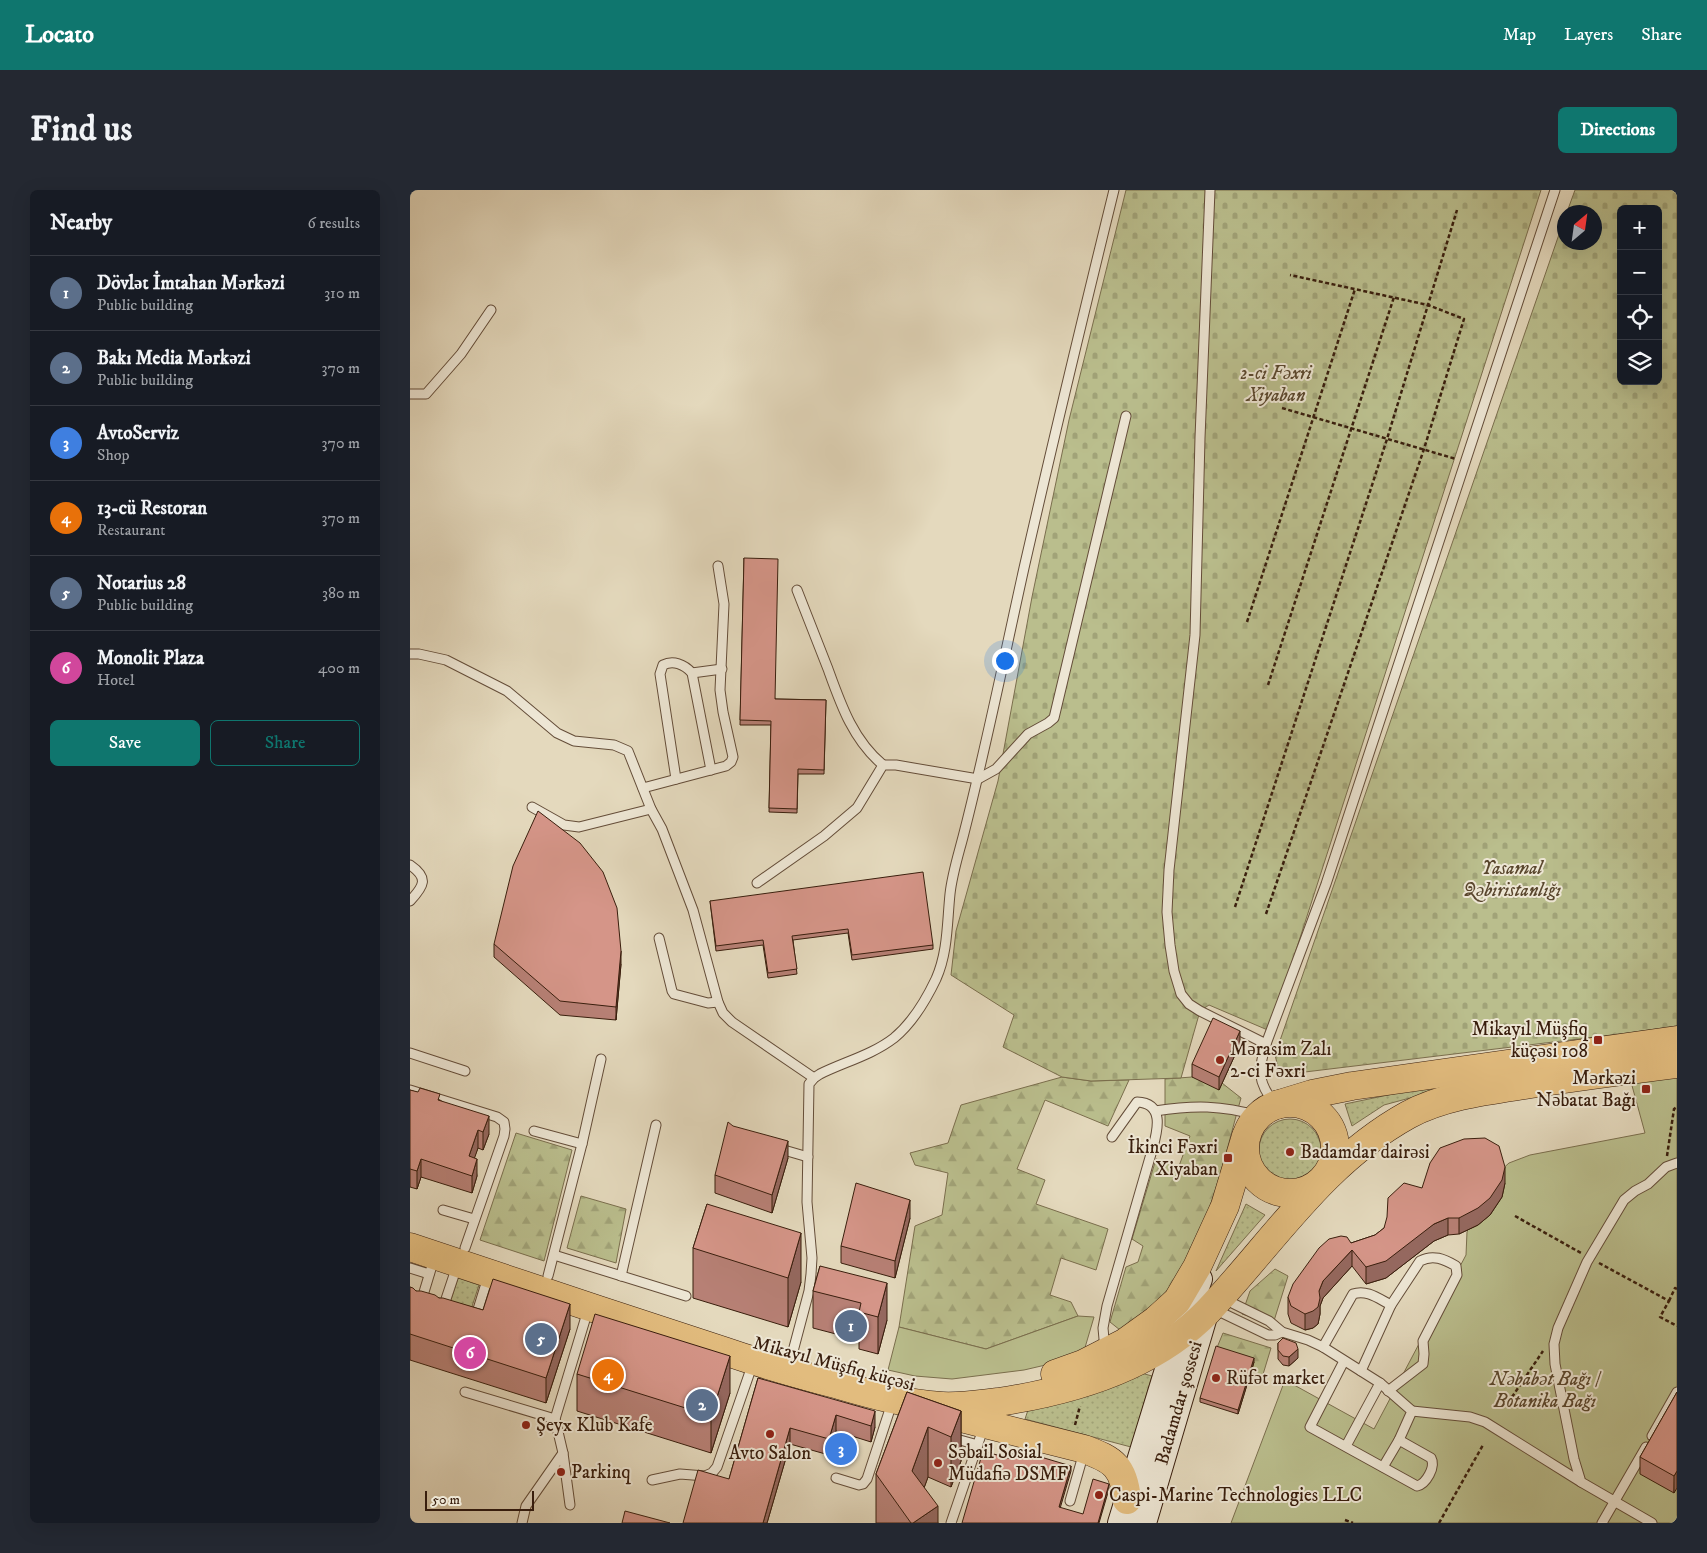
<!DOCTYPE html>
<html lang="en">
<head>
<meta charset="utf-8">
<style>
	:root { --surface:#171b24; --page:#242831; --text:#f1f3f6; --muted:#9ea1a6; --line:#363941; --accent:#0f766e }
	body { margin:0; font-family:"IM FELL DW Pica",serif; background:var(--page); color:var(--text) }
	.controls { position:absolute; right:15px; top:15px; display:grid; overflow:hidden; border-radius:8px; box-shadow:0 5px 20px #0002 }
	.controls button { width:45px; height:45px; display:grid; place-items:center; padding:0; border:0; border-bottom:1px solid var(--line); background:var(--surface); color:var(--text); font:25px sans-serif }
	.compass { position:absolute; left:1147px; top:15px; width:45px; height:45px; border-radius:50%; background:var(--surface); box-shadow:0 5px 20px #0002; rotate:29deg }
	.scale { position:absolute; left:15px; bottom:12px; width:109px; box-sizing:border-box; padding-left:5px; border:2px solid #391e0d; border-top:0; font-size:14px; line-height:18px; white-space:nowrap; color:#391e0d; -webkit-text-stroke:4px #ede6d4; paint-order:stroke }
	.you { position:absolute; left:594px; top:470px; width:18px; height:18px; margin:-12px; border:4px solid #fff; border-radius:50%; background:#1a73e8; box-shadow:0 0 0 8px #1a73e833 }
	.badge { display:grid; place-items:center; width:32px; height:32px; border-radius:50%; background:var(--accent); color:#fff; font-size:16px; font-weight:700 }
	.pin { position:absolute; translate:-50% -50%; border:2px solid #fff; box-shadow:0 1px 5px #0006 }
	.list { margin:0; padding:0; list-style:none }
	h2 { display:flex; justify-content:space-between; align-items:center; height:65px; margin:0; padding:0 20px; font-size:21px }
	h2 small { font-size:16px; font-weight:400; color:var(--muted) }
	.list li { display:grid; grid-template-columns:32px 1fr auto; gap:15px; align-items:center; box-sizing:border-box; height:75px; padding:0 20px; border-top:1px solid var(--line) }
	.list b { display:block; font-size:19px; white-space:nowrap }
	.list p { margin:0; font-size:16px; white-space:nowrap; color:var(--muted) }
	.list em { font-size:16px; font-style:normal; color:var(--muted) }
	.actions { display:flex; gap:10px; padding:15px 20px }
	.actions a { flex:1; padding:11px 0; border:1px solid var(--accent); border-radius:8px; text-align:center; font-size:18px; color:var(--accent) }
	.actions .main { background:var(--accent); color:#fff }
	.icon { flex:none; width:28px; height:28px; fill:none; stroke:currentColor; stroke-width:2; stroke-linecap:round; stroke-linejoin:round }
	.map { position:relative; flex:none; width:1267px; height:1333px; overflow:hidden; border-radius:8px }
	header { display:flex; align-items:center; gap:30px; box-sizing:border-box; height:70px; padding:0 25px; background:var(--accent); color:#fff }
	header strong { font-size:24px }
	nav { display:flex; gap:28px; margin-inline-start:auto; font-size:18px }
	.intro { display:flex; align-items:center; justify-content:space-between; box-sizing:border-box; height:120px; padding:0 30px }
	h1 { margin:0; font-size:35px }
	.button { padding:12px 22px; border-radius:8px; background:var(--accent); color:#fff; font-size:18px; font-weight:700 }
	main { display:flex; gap:30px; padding:0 30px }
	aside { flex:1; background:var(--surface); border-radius:8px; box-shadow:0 5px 20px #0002 }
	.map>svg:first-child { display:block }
</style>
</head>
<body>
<header>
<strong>Locato</strong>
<nav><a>Map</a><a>Layers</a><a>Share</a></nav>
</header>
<div class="intro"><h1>Find us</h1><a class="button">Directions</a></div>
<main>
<aside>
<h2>Nearby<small>6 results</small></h2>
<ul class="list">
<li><span class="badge" style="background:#5c6f8a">1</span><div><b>Dövlət İmtahan Mərkəzi</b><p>Public building</p></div><em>310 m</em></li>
<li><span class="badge" style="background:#5c6f8a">2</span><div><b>Bakı Media Mərkəzi</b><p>Public building</p></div><em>370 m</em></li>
<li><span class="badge" style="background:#3f7fe0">3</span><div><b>AvtoServiz</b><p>Shop</p></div><em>370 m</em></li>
<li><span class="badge" style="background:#e8710a">4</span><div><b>13-cü Restoran</b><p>Restaurant</p></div><em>370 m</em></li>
<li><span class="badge" style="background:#5c6f8a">5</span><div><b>Notarius 28</b><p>Public building</p></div><em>380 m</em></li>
<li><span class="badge" style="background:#d1479c">6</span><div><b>Monolit Plaza</b><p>Hotel</p></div><em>400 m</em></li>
</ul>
<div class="actions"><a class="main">Save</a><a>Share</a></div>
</aside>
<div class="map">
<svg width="1267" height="1333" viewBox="0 0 1267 1333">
	<defs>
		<pattern id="grass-dots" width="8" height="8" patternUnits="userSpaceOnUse" patternTransform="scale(1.25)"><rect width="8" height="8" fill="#babe8d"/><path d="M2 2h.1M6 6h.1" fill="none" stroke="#a1a378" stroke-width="1.8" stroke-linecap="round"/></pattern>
		<pattern id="forest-firs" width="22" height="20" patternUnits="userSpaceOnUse" patternTransform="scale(1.25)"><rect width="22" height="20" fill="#babe8d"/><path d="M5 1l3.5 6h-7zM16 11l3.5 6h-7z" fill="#a1a378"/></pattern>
		<pattern id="cemetery-stones" width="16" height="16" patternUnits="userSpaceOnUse" patternTransform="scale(1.25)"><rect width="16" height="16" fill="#babe8d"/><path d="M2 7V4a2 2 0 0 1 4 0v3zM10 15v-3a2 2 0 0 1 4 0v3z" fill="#a1a378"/></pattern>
	</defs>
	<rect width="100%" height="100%" fill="#e4d9bd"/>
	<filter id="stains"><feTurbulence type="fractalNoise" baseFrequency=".004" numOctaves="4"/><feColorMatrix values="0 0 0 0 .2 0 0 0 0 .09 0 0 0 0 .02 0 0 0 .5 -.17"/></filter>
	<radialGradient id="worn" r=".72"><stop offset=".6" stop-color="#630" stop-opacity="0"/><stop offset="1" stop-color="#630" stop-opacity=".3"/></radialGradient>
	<g fill="url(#grass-dots)" stroke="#7a6e4d">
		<path d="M1021 896 1022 902 974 915 942 936 935 914Z"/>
		<circle cx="880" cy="960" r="31"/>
		<path d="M836 1014 855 1025 806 1081Z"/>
		<path d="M48 1088 69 1095 56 1135 35 1128Z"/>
		<path d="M731 1183 742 1186 721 1257 615 1229 619 1217Z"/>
	</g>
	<g fill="url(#forest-firs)" stroke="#7a6e4d">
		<path d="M652 887 681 891 719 890 698 936 635 910 607 979 635 990 626 1014 698 1039 686 1080 651 1068 640 1105 661 1112 668 1126 576 1159 489 1137 505 1036 532 1025 538 983 505 975 500 963 538 953 551 915Z"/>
		<path d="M782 887 812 893 831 908C814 968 794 1065 749 1109 737 1121 722 1130 710 1140L700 1132 716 1077 728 1072 733 1056 722 1049 746 969 769 976 780 946 755 936V889Z"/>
		<path d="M106 943 162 960 134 1071 70 1050Z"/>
		<path d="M171 1006 216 1019 206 1073 157 1058Z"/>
		<path d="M865 1079 878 1086 863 1134 832 1124 840 1101Z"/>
		<path d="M813 1143 861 1158 851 1191 839 1190 844 1172 806 1160Z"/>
	</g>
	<g fill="url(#cemetery-stones)" stroke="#7a6e4d" fill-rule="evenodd">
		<path d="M716 0H1131L860 841 799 815 790 821 771 888 681 891 652 887 593 857 604 825 541 785 546 741 588 591 622 407 659 230Z"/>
		<path d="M1165 0H1267V836L1218 843 870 885 865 865 1154 30V52H1184V22H1157ZM1211 19H1248V191H1211Z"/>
	</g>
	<g fill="#babe8d" stroke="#7a6e4d">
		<path d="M1267 885V1333H821L875 1190 964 1239 1056 1065 1057 1042 1065 1015 1079 991 1099 973 1120 965 1235 943 1221 892Z"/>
		<path d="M668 1126 684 1127 674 1161 657 1170 614 1180 542 1189 505 1186 478 1180 489 1137 576 1159Z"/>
	</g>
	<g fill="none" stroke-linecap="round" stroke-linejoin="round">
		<defs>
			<g id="lane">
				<path d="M800 0 790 248 785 445 759 680 757 722 760 755 764 781 771 804 779 814 790 821 856 854"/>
				<path d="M0 204H16L51 164 81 120"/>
				<path d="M387 400C397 426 408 453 418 479 431 515 443 550 473 575"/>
				<path d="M0 464H9L36 470 97 501 147 543 164 551 204 555 218 561 241 619 252 639 283 720 308 812 313 823 322 832 404 888"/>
				<path d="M282 483 312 479"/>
				<path d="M266 589 250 484 253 475C263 470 274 474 282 483L301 580"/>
				<path d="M233 598 316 576 321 572 323 567 313 522 310 500 314 414 308 376"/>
				<path d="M122 617 154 635 169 637 241 619"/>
				<path d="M0 675C19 688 14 696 0 711"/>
				<path d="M347 693 414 646 447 618 473 575H486L568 589 586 579 618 544 638 533 644 528 716 226"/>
				<path d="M249 748 262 801 264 804 298 813 308 812"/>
				<path d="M0 863 55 881"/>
				<path d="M0 900 87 927 94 932 95 939 94 946 55 1058"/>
				<path d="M865 914C847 892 848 880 856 854L916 694 1145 0"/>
				<path d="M745 921C784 915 811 915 849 926"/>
				<path d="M124 941 172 954"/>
				<path d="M367 958 398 967"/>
				<path d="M33 1020 64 1029"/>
				<path d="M144 1065 276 1106"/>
				<path d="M0 1078 19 1084"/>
				<path d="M138 1086 172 954 191 869"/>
				<path d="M211 1086 246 935"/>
				<path d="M814 1109 859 1131 872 1142 898 1150 913 1157 970 1193 1002 1221 989 1250 973 1277"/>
				<path d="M11 1112 24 1069"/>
				<path d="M33 1118 47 1076"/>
				<path d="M804 1119 858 1145H865L872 1142"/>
				<path d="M65 1129 78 1087"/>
				<path d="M913 1157 943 1104C957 1099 969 1109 981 1115"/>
				<path d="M695 1160 693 1138 697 1116 743 957C748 939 754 913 727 912L702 947"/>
				<path d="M382 1165 399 1101 401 1084 402 1068 397 1012 399 894 404 888 410 884C434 872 462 865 484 848 501 834 516 810 526 789 538 762 537 733 540 704 542 685 548 666 553 647 576 558 594 468 614 378 643 251 673 126 704 0"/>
				<path d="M934 1171 900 1237 1007 1296C1016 1294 1026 1277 1021 1268L989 1250"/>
				<path d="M951 1181 981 1115 1010 1071C1023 1064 1034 1069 1046 1076L1047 1085 1013 1151 1014 1164 1013 1174 978 1201"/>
				<path d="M55 1202 145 1229"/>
				<path d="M1002 1221 1060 1227 1075 1232 1171 1292"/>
				<path d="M1242 1246 1267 1202"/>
				<path d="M539 1247 568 1255"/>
				<path d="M936 1256 970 1193"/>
				<path d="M426 1288 449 1295 453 1294 457 1289 482 1213"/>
				<path d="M242 1290 270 1284 295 1286 302 1283 307 1277 343 1173"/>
				<path d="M660 1311 674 1262"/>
				<path d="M160 1315 153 1263 145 1229 178 1120"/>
				<path d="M112 1333 116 1316 153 1263"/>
				<path d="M541 1333 574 1236"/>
				<path d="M1192 1333 1236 1257"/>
				<path d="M1242 1333 1171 1292 1164 1269 1145 1174 1144 1154 1148 1138 1177 1072 1214 1010 1225 1001 1238 994 1256 977 1267 973"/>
			</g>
			<g id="secondary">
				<path d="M710 1333 756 1183 790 1089"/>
				<path d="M734 1333 796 1123"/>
			</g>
			<g id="primary">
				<circle cx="880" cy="958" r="45"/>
				<path d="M866 915 902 904 942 896 1267 850"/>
				<path d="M0 1057C105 1092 209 1127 314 1161 352 1174 390 1185 429 1195 463 1205 496 1214 532 1216 551 1217 570 1214 588 1212 663 1201 744 1177 798 1121 863 1052 913 972 998 925 1037 904 1085 900 1128 893 1174 886 1220 880 1267 874"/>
				<path d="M645 1184 673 1174 714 1153 746 1130 767 1111 787 1077 815 1016 836 946"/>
				<path d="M535 1224 674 1259C704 1270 714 1277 717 1310"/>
			</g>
		</defs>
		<use href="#lane" stroke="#644d39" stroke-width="11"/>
		<use href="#secondary" stroke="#391e0d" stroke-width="26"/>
		<use href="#primary" stroke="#391e0d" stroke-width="29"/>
		<g stroke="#391e0d" stroke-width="2.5" stroke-dasharray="4 2.5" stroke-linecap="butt">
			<path d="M872 218 1046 269"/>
			<path d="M837 432 945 99"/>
			<path d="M858 495 984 107"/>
			<path d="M825 717 977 249 1047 20"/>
			<path d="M856 724 1014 259 1054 129 1018 115 880 85"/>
			<path d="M1257 966 1264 919 1267 917"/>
			<path d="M1105 1026 1171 1063"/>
			<path d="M1189 1073 1259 1111 1250 1127 1267 1136"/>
			<path d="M1259 1111 1265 1098 1267 1099"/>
			<path d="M1102 1207 1133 1161"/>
			<path d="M665 1235 670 1216"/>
			<path d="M935 1330 943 1333"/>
			<path d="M1029 1333 1073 1255"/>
		</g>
		<use href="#lane" stroke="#ede6d4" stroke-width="9"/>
		<use href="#secondary" stroke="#ede6d4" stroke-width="24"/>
		<use href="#primary" stroke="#e2bc7e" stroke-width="28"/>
	</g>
	<g fill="#b78075" stroke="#391e0d">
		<path d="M334 368 365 509 416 510 414 584H388L387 623 359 622 361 535H330Z"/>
		<path d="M300 711 523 755V759L442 770 438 743 383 750 387 784 358 788 353 755 306 761Z"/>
		<path d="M84 754 211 774 206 830 150 825 84 767Z"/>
		<path d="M830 854 809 900 782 887V874Z"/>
		<path d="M0 900 30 910 79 944 73 960 68 958 64 968 67 986 62 1003 11 987 7 999 0 997Z"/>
		<path d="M378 968 362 1023 305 1003V985Z"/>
		<path d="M1095 993 1092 1007 1080 1025 1068 1035 1049 1044 1038 1045 1024 1051 976 1088 956 1094 942 1076 913 1108 910 1116V1124L908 1134 903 1138 895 1140 881 1133 878 1124V1107L941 1053 965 1045 974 1038 1012 998Z"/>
		<path d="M297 1014 391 1092 378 1137 283 1108V1058Z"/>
		<path d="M500 1028 485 1088 431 1073V1056Z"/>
		<path d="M410 1076 477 1130 468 1164 449 1159V1150L403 1138V1101Z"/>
		<path d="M0 1097 6 1101 29 1108 73 1120 160 1139 136 1213 0 1170Z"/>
		<path d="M868 1153 888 1168 879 1176 873 1175 868 1169Z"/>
		<path d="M844 1172 828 1224 790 1212V1208Z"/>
		<path d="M167 1184 320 1203 301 1263 167 1221Z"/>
		<path d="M348 1188 465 1237 461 1252 426 1241 419 1265 380 1254 357 1333H273L319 1289Z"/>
		<path d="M497 1202 551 1221V1271L541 1297 518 1287 514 1298 528 1333H466V1284Z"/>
		<path d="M1267 1202 1264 1303 1230 1284V1267Z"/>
	</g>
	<g fill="#95685f" stroke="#391e0d">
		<path d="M211 761V774L206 830V817Z"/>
		<path d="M830 841V854L809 900V887Z"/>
		<path d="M79 926V944L73 960V942Z"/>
		<path d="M68 940V958L59 984V966Z"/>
		<path d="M378 951V968L362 1023V1005Z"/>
		<path d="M11 969V987L7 999V981Z"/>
		<path d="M67 969V986L62 1003V986Z"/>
		<path d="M1095 977V993L1092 1007 1080 1025 1068 1035 1049 1044V1028Z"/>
		<path d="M500 1010V1028L485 1088V1071Z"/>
		<path d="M1038 1028V1045L1024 1051 976 1088 956 1094V1077L1024 1034Z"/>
		<path d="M391 1043V1092L378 1137V1088Z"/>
		<path d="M942 1060V1076L913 1108 910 1116V1124L908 1134 903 1138 895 1140V1124L909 1101 913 1091Z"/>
		<path d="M477 1093V1130L468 1164V1127Z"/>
		<path d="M160 1114V1139L136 1213V1188Z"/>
		<path d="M888 1159V1168L879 1176V1167Z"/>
		<path d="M320 1166V1203L301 1263V1226Z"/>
		<path d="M844 1168V1172L828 1224V1220Z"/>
		<path d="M465 1221V1237L461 1252V1236Z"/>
		<path d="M551 1221V1271L541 1297V1247Z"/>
		<path d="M426 1225V1241L419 1265V1249Z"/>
		<path d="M518 1237V1287L502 1331V1281Z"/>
		<path d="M380 1238V1254L357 1333H353Z"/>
		<path d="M661 1276V1281L649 1322V1317Z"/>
		<path d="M1267 1281V1298L1264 1303V1286Z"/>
		<path d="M699 1294V1299L689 1333H688Z"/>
		<path d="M528 1316V1333H503Z"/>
	</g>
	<g fill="#d59588" stroke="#391e0d">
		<path d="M334 368 368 369 365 509 416 510 414 580 388 579 387 619 359 618 361 531 330 530Z"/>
		<path d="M128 621 170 653 193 682 207 718 211 761 206 817 150 811 84 754 103 676Z"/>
		<path d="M513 682 523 755 442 765 438 739 382 746 387 779 358 783 353 750 306 756 300 711Z"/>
		<path d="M803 828 830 841 809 887 782 874Z"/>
		<path d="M10 898 30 904 28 910 79 926 73 942 68 940 59 966 67 969 62 986 11 969 7 981 0 979V900L8 902Z"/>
		<path d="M318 932 323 936 378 951 362 1005 305 985Z"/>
		<path d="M1075 948 1089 956 1095 977 1092 990 1080 1008 1068 1018 1049 1028H1038L1024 1034 976 1071 956 1077 942 1060 913 1091 909 1101 910 1108 908 1117 903 1121 895 1124 881 1116 878 1107 883 1094 909 1058 919 1049 931 1046 937 1047 941 1053 965 1045 974 1038 977 1027 978 1008 994 993 1012 998 1020 973 1030 958 1054 949Z"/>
		<path d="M446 993 500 1010 485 1071 431 1056Z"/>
		<path d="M297 1014 391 1043 378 1088 283 1058Z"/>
		<path d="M410 1076 477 1093 468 1127 449 1122 451 1113 403 1101Z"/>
		<path d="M83 1089 160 1114 136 1188 0 1144V1097L3 1098 6 1101H11L25 1105 29 1108H33L73 1120Z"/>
		<path d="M185 1124 320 1166 301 1226 167 1184Z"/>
		<path d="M873 1148 886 1153 888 1159 879 1167 873 1166 868 1160V1153Z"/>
		<path d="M806 1156 844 1168 828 1220 790 1208Z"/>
		<path d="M348 1188 465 1221 461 1236 426 1225 419 1249 380 1238 353 1333H273L288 1280 319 1289Z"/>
		<path d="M497 1202 551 1221 541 1247 518 1237 502 1281 528 1316 503 1333H501L466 1284Z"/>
		<path d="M1267 1202V1281L1264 1286 1230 1267Z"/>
		<path d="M604 1259 661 1276 649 1317 673 1324 683 1289 699 1294 688 1333H552L573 1261 601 1269Z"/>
		<path d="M215 1321 260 1333H212Z"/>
	</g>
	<g fill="#8f2418" stroke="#ede6d4" stroke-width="2">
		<rect x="1183" y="845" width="10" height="10" rx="2.5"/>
		<circle cx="810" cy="870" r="5"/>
		<rect x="1231" y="894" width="10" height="10" rx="2.5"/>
		<circle cx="880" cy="962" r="5"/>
		<rect x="813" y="963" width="10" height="10" rx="2.5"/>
		<circle cx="806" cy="1188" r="5"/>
		<circle cx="116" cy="1235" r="5"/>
		<circle cx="360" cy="1244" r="5"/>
		<circle cx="528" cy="1273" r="5"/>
		<circle cx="151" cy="1282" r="5"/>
		<circle cx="689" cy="1305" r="5"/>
	</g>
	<g text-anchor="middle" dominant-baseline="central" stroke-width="4" stroke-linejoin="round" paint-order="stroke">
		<g font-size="19" font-style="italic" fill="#59462d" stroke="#ede6d4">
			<text x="866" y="183">2-ci Fəxri<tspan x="866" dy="22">Xiyaban</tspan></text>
			<text x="1102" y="678">Yasamal<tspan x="1102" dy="22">Qəbiristanlığı</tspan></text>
			<text x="1135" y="1189">Nəbabət Bağı /<tspan x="1135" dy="22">Botanika Bağı</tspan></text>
		</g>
		<g font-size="19" fill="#391e0d" stroke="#ede6d4" text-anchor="start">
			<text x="1178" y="839" text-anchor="end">Mikayıl Müşfiq<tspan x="1178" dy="22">küçəsi 108</tspan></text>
			<text x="820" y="859">Mərasim Zalı<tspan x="820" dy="22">2-ci Fəxri</tspan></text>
			<text x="1226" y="888" text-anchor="end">Mərkəzi<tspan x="1226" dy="22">Nəbatat Bağı</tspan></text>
			<text x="808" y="957" text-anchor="end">İkinci Fəxri<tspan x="808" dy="22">Xiyaban</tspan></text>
			<text x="890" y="962">Badamdar dairəsi</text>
			<text x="816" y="1188">Rüfət market</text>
			<text x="126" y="1235">Şeyx Klub Kafe</text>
			<text x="538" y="1262">Səbail Sosial<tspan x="538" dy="22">Müdafiə DSMF</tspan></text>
			<text x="360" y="1263" text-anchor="middle">Avto Salon</text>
			<text x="161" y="1282">Parkinq</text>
			<text x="699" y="1305">Caspi-Marine Technologies LLC</text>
		</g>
		<g font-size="19" fill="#391e0d" stroke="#ede6d4">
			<text transform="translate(424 1174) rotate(15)">Mikayıl Müşfiq küçəsi</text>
			<text transform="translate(769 1213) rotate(-74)">Badamdar şossesi</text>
		</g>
	</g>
	<rect width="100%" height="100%" filter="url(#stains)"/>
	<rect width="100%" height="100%" fill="url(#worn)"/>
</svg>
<div class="controls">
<button>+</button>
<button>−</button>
<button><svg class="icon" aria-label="locate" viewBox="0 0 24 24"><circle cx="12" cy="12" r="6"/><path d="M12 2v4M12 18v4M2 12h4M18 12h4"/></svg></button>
<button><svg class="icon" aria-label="layers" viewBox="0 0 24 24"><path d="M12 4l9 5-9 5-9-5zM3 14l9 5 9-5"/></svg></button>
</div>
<svg class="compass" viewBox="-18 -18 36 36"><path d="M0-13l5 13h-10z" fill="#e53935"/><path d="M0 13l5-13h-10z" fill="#9ea1a6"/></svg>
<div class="scale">50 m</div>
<div class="you"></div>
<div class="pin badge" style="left:441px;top:1136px;background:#5c6f8a">1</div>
<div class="pin badge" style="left:292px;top:1215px;background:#5c6f8a">2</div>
<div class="pin badge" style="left:431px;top:1259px;background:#3f7fe0">3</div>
<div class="pin badge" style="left:198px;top:1185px;background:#e8710a">4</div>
<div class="pin badge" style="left:131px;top:1149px;background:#5c6f8a">5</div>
<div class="pin badge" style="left:60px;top:1163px;background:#d1479c">6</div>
</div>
</main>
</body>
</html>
